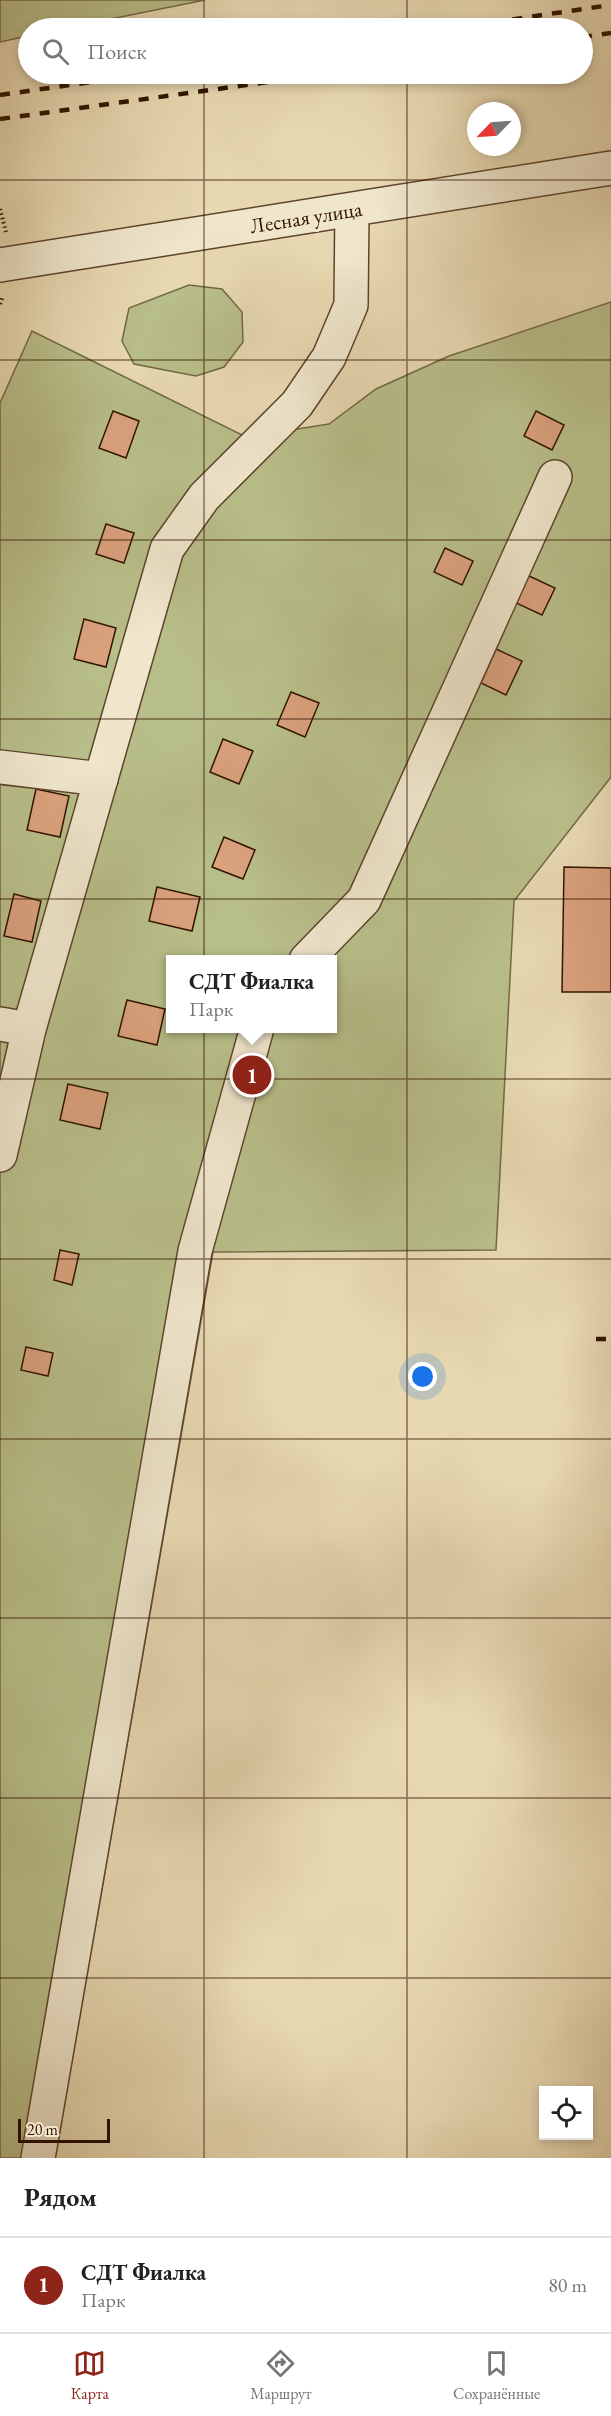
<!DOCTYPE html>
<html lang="ru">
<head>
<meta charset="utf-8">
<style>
	:root { --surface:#fff; --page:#f6f6f6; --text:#222; --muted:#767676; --line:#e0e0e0; --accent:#8f2418 }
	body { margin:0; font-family:"EB Garamond",serif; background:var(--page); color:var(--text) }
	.controls { position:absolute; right:18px; bottom:18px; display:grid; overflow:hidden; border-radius:0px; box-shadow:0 3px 9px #0003 }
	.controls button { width:54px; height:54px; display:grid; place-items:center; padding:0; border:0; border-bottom:2px solid var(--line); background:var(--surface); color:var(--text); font:30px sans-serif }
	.compass { position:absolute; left:467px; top:102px; width:54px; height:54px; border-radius:50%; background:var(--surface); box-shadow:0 3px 9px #0003; rotate:245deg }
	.scale { position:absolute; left:18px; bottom:15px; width:92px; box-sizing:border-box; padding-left:6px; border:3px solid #311300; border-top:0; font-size:16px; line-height:21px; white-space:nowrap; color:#311300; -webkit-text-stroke:4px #efe6cc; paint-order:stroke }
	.you { position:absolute; left:423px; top:1377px; width:21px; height:21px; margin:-15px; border:4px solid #fff; border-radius:50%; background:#1a73e8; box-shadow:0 0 0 9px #1a73e833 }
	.badge { display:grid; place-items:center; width:39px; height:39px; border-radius:50%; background:var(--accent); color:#fff; font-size:20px; font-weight:700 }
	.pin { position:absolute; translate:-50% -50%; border:3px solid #fff; box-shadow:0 2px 6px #0006 }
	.popup { position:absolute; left:166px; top:955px; width:171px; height:78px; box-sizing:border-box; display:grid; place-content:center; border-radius:0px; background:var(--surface); filter:drop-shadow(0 2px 4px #0005); font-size:20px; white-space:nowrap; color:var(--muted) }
	.popup b { font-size:22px; color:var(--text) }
	.popup::after { content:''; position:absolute; left:50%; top:100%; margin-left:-12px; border:12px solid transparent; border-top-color:var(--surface) }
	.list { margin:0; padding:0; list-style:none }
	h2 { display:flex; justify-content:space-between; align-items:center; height:78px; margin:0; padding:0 24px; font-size:26px }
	h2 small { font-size:20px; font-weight:400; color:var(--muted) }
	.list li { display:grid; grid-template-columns:39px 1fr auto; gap:18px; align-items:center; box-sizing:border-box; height:96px; padding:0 24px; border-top:2px solid var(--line) }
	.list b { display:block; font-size:22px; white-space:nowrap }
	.list p { margin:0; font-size:20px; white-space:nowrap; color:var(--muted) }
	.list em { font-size:20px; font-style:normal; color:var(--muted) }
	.icon { flex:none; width:33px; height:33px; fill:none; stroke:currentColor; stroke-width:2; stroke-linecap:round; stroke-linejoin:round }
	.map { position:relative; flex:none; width:611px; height:2158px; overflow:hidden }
	.search { position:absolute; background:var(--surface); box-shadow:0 3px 9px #0003; left:18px; right:18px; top:18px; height:66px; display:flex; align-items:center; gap:15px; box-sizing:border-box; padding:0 21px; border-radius:33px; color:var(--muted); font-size:22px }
	.sheet { height:174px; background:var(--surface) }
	nav { display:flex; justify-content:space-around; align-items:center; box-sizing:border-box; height:84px; border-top:2px solid var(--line); background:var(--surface); font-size:16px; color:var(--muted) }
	nav a { display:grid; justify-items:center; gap:3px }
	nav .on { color:var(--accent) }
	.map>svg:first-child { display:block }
</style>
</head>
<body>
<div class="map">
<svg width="611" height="2158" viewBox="0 0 611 2158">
	<rect width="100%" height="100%" fill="#e7d8b1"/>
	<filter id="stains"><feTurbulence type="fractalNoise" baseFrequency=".00333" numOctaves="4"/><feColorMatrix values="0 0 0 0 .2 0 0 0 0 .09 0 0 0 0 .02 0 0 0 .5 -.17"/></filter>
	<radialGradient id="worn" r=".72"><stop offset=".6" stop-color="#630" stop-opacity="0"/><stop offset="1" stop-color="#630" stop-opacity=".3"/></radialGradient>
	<g fill="#b8be89" stroke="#746844" stroke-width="1.5" fill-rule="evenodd">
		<path d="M0 0H205L66 28H28V36L0 42Z"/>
		<path d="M189 285 222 289 242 312 243 342 224 367 196 376 134 364 122 341 129 308Z"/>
		<path d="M611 302V777L514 901 496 1250 213 1252 55 2158H0V403L32 331 246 437 329 424 376 389 449 356ZM171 960H333V1028H171Z"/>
	</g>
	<g fill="#daa17d" stroke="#311300" stroke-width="1.5">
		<path d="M113 411 139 421 126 458 99 448Z"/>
		<path d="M536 411 564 425 552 450 524 436Z"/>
		<path d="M106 524 134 533 124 563 96 554Z"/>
		<path d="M445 548 473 561 462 585 434 572Z"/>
		<path d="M527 575 555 588 542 615 514 602Z"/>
		<path d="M84 619 116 628 106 667 74 659Z"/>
		<path d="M496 649 522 661 506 695 481 683Z"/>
		<path d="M291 692 319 703 305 737 277 725Z"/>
		<path d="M223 739 253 751 239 784 210 772Z"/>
		<path d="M36 789 69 796 60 837 27 830Z"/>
		<path d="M224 837 255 850 243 879 212 867Z"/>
		<path d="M564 867 611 868V992H562Z"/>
		<path d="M157 887 200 897 192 931 149 921Z"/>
		<path d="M14 894 41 901 32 942 4 936Z"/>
		<path d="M127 1000 165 1009 157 1045 118 1036Z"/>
		<path d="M68 1084 108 1093 100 1129 60 1120Z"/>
		<path d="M60 1250 79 1254 72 1285 54 1280Z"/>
		<path d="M26 1347 53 1353 48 1376 21 1370Z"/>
	</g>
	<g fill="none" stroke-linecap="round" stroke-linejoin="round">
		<defs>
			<g id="minor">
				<path d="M0 265 611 168"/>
				<path d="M0 767 101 779"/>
				<path d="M306 960 364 900 555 477"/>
				<path d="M0 1024 29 1029"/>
				<path d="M0 1155 29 1029 167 549 204 497 297 404 329 357 351 305 352 210"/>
				<path d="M38 2158 195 1251 257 1028"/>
			</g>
		</defs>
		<use href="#minor" stroke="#5e442c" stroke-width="36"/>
		<g stroke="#311300" stroke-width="4" stroke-dasharray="1.5 3" stroke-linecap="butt">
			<path d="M0 209 6 232"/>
			<path d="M0 304 3 296"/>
		</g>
		<use href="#minor" stroke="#efe6cc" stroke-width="33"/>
		<g stroke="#311300" stroke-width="4.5" stroke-dasharray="10 10" stroke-linecap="butt">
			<path d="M453 28 611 5"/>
			<path d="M582 37 611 33"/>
			<path d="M0 95 147 74"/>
			<path d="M0 119 326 74"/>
			<path d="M596 1339H611"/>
		</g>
	</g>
	<path fill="none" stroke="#311300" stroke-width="1.5" stroke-opacity="0.55" d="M204 0V28M407 0V28M204 74V2158M407 74V2158M0 180H611M0 360H611M0 540H611M0 719H611M0 899H611M0 1079H611M0 1259H611M0 1439H611M0 1618H611M0 1798H611M0 1978H611"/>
	<g text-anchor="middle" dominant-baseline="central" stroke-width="6" stroke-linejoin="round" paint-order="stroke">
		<g font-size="21" fill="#311300" stroke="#efe6cc">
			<text transform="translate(306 217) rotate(-9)">Лесная улица</text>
		</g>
	</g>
	<rect width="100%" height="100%" filter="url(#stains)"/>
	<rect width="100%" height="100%" fill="url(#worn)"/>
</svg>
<div class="controls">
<button><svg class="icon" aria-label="locate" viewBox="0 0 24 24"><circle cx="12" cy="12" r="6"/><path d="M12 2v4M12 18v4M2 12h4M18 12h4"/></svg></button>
</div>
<svg class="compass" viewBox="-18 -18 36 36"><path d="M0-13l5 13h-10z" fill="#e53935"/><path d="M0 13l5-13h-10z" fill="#767676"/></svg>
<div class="scale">20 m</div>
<div class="you"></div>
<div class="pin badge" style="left:252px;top:1075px">1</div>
<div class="popup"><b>СДТ Фиалка</b>Парк</div>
<div class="search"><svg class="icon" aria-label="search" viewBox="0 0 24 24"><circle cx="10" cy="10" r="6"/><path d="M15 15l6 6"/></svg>Поиск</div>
</div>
<section class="sheet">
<h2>Рядом<small></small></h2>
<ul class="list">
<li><span class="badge">1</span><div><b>СДТ Фиалка</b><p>Парк</p></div><em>80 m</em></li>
</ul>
</section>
<nav>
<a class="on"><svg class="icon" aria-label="map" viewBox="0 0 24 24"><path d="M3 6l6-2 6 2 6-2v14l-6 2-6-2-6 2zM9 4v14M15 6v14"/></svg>Карта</a>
<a><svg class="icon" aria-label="directions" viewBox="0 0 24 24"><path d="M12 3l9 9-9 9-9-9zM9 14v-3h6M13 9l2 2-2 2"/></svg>Маршрут</a>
<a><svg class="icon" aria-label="saved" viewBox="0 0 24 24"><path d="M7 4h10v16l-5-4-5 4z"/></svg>Сохранённые</a>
</nav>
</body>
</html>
